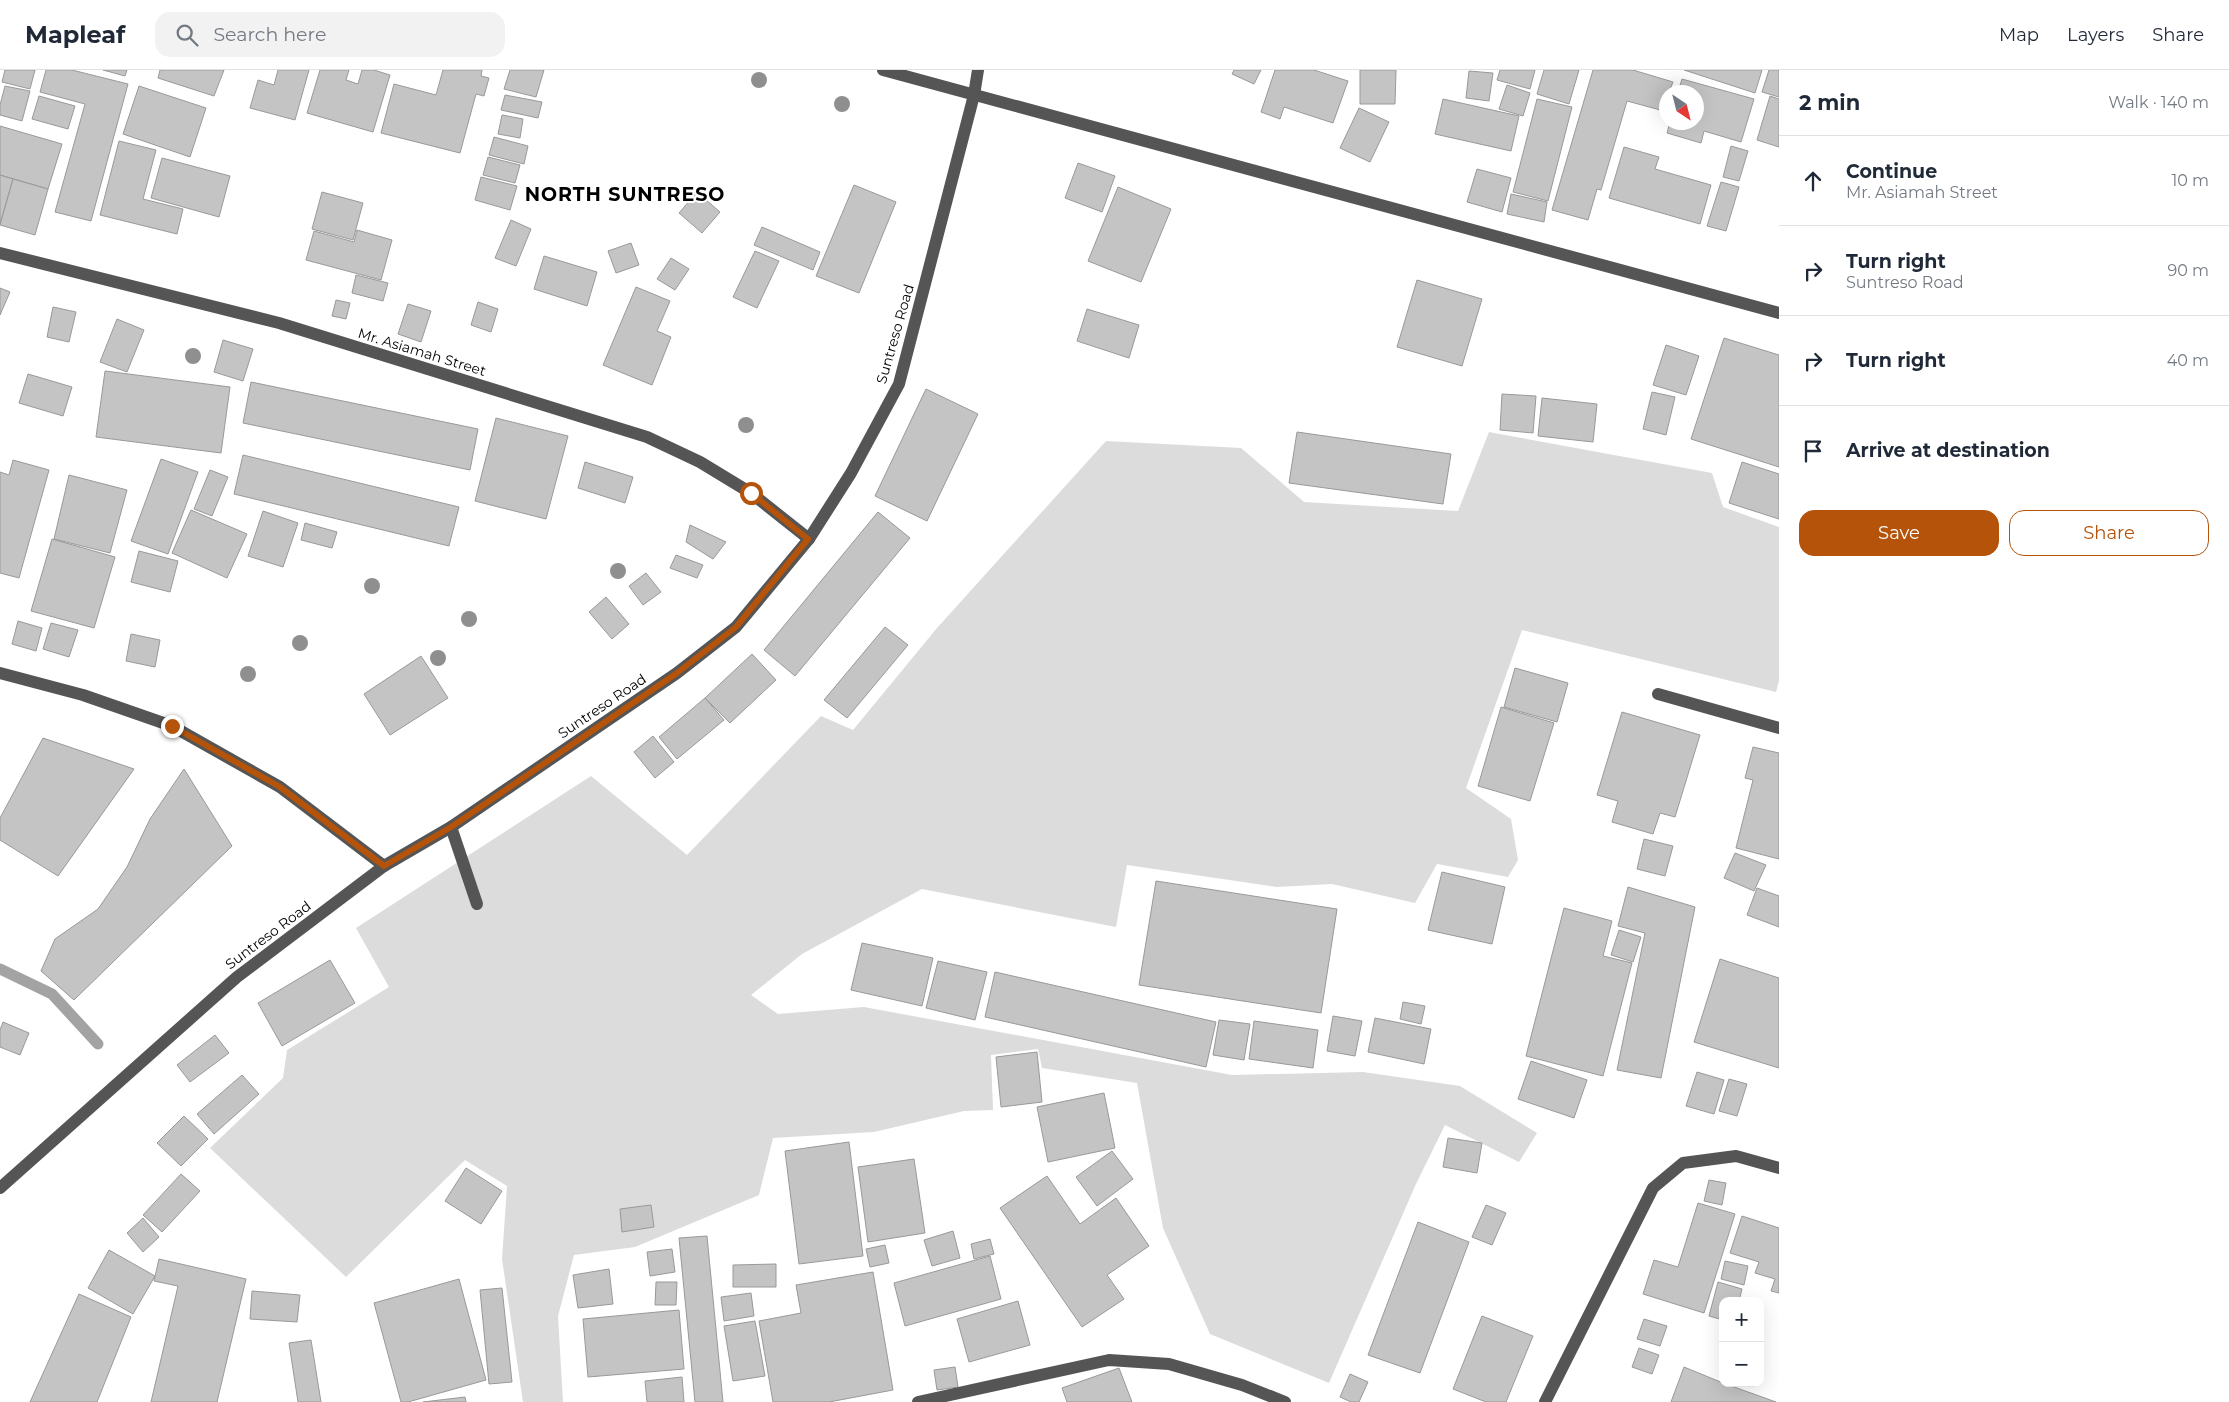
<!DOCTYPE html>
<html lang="en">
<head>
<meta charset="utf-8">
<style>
	:root { --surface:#fff; --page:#f2f2f3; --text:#1f2937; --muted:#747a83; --line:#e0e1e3; --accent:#b45309 }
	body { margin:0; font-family:Montserrat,sans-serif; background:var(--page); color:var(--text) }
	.controls { position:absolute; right:15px; bottom:15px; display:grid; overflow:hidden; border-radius:10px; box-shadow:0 5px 20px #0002 }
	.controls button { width:45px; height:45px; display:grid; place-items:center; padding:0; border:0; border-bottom:1px solid var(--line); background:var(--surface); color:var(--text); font:25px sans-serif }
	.compass { position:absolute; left:1659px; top:15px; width:45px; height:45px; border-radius:50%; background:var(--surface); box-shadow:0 5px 20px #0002; rotate:145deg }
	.stop { position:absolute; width:15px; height:15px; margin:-11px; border:4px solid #b45309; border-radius:50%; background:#fff }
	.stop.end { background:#b45309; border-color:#fff; box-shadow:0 1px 5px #0008 }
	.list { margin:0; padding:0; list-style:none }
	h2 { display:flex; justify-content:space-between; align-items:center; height:65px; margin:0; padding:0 20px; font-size:21px }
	h2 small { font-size:16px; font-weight:400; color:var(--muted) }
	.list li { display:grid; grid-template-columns:32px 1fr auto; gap:15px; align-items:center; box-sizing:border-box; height:90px; padding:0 20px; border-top:1px solid var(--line) }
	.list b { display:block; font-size:19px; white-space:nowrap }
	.list p { margin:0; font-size:16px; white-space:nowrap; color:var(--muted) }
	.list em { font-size:16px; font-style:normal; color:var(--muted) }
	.actions { display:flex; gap:10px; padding:15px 20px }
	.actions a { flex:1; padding:11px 0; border:1px solid var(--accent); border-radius:15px; text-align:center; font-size:18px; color:var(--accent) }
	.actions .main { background:var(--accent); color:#fff }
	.icon { flex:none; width:28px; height:28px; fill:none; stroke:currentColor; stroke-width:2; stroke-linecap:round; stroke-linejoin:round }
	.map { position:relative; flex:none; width:1779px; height:1332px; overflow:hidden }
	header { display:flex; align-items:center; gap:30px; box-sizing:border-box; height:70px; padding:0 25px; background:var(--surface); border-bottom:1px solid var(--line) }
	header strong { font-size:24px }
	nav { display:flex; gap:28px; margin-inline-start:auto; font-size:18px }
	.search { width:350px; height:45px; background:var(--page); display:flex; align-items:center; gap:12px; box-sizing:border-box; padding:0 18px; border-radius:15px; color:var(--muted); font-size:19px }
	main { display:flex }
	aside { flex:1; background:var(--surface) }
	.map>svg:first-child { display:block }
</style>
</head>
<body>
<header>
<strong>Mapleaf</strong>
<div class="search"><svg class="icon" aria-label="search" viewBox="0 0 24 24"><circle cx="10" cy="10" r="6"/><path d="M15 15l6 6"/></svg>Search here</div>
<nav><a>Map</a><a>Layers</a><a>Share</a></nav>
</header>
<main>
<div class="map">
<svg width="1779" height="1332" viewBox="0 0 1779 1332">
	<rect width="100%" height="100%" fill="#fff"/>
	<path fill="#dcdcdc" d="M1489 362 1712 403 1723 437 1779 457V611L1776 622 1522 560 1466 718 1511 749 1518 790 1508 807 1437 794 1415 833 1332 814 1277 817 1127 795 1116 857 922 819 802 884 751 925 778 944 864 937 1232 1005 1363 1002 1460 1016 1537 1063 1519 1092 1445 1055 1416 1114 1329 1313 1210 1264 1163 1158 1137 1013 1042 998 1038 979 991 985 993 1040 964 1041 874 1062 773 1068 759 1125 635 1177 574 1185 558 1246 563 1332H523L502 1189 507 1116 465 1090 346 1207 210 1078 283 1008 287 980 389 917 356 858 591 706 687 785 821 646 853 660 937 558 1106 371 1241 378 1304 432 1458 441Z"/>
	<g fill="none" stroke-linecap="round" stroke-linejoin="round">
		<path stroke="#a3a3a3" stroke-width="11" d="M0 899 52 924 98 974"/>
	</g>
	<g fill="#c4c4c4" stroke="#999">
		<path d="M5 0H35L30 19 2 12Z"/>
		<path d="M46 0H72L128 14 91 151 55 142 85 34 40 22Z"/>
		<path d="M103 0H127L125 6Z"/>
		<path d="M160 0H224L214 26 158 8Z"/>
		<path d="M278 0H309L295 50 250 38 258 10 274 15Z"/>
		<path d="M320 0H349L346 10 358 14 362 0H374L390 5 373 62 307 43Z"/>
		<path d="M443 0H482L481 6 489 8 484 26 476 24 460 83 381 63 394 14 436 25Z"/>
		<path d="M510 0H544L536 27 504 19Z"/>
		<path d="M1234 0H1261L1254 14 1232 4Z"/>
		<path d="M1275 0H1314L1348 11 1333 53 1284 37 1280 49 1261 42Z"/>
		<path d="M1360 0H1396L1395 34H1360Z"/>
		<path d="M1500 0H1535L1530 19 1497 10Z"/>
		<path d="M1544 0H1579L1569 34 1537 24Z"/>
		<path d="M1593 0H1633L1673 12 1669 22H1666L1664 41 1627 31 1601 120 1597 119 1588 150 1552 140Z"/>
		<path d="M1684 0H1762L1755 23Z"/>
		<path d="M1769 0H1779V27L1762 22Z"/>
		<path d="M1469 1 1493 3 1489 31 1466 28Z"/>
		<path d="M1682 9 1754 29 1741 72 1704 61 1701 73 1667 63 1670 52H1696V22H1678Z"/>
		<path d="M1507 15 1530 23 1523 46 1499 39Z"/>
		<path d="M5 16 30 21 22 51 0 45V35Z"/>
		<path d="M139 16 206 38 190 87 123 64Z"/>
		<path d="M505 25 542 32 538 48 501 40Z"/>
		<path d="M39 26 75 36 68 59 32 49Z"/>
		<path d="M1770 26 1779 29V77L1757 70Z"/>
		<path d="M1443 29 1519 46 1511 81 1435 64Z"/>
		<path d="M1537 29 1572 37 1548 131 1513 122Z"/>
		<path d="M1359 38 1389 52 1370 92 1340 78Z"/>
		<path d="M502 45 523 49 520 68 498 64Z"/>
		<path d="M0 56 62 74 48 119 0 105Z"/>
		<path d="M494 67 528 76 524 94 489 85Z"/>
		<path d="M119 71 156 80 143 129 183 139 177 164 100 145Z"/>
		<path d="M1731 76 1748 81 1739 111 1723 107Z"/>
		<path d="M1624 77 1659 87 1655 99 1711 115 1700 154 1609 128Z"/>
		<path d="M488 87 520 95 515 113 483 105Z"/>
		<path d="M162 88 230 106 219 147 151 128Z"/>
		<path d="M1078 93 1115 106 1102 142 1065 128Z"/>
		<path d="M1477 99 1511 108 1502 142 1467 132Z"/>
		<path d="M0 105 13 109 0 154Z"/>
		<path d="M481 107 517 116 510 140 475 130Z"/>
		<path d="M13 109 48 119 35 165 0 155Z"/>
		<path d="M1721 112 1739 117 1726 161 1707 156Z"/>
		<path d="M854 115 896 132 859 223 816 206Z"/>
		<path d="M1118 117 1171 139 1141 212 1088 191Z"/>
		<path d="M322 122 363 133 353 170 312 159Z"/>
		<path d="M697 122 720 142 702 163 679 143Z"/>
		<path d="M1511 124 1547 132 1544 152 1507 144Z"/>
		<path d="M511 150 531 159 516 196 495 188Z"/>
		<path d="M762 157 820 182 813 200 754 175Z"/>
		<path d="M357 160 392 170 381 210 306 190 314 161 354 172Z"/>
		<path d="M631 173 639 195 616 203 608 181Z"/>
		<path d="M755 181 779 191 757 238 733 227Z"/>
		<path d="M544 186 597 202 587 236 534 219Z"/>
		<path d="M671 188 689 199 675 220 657 209Z"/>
		<path d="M356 205 388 213 383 231 352 223Z"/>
		<path d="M1417 210 1482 229 1462 296 1397 277Z"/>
		<path d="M636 217 670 231 657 261 671 267 652 315 603 295Z"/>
		<path d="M0 218 10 222 0 245Z"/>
		<path d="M336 230 350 233 346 249 332 246Z"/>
		<path d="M478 232 498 239 491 262 471 255Z"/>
		<path d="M408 234 431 241 421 272 398 264Z"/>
		<path d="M53 237 76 242 69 272 47 267Z"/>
		<path d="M1087 239 1139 255 1129 288 1077 271Z"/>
		<path d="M117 249 144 260 127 302 100 292Z"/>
		<path d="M1724 268 1779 285V397L1691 369Z"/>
		<path d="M223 270 253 279 243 311 214 302Z"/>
		<path d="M1666 275 1699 286 1686 325 1653 315Z"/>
		<path d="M105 301 230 317 221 383 96 367Z"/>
		<path d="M28 304 72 317 63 346 19 333Z"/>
		<path d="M251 312 478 359 470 400 243 353Z"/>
		<path d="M926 319 978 344 927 451 875 426Z"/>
		<path d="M1652 322 1675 327 1666 365 1643 359Z"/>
		<path d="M1502 324 1536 326 1533 363 1500 360Z"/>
		<path d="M1542 328 1597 334 1593 372 1538 366Z"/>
		<path d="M496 348 568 366 546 449 475 431Z"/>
		<path d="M1297 362 1451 384 1443 434 1289 413Z"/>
		<path d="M243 385 459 437 449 476 234 424Z"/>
		<path d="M161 389 198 402 168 484 131 471Z"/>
		<path d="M13 390 49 400 19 508 0 503V402L9 405Z"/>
		<path d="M585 392 633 407 625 433 578 418Z"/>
		<path d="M1742 392 1779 404V449L1729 433Z"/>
		<path d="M210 400 228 407 212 446 194 439Z"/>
		<path d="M69 405 127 420 110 483 54 469Z"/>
		<path d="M191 440 247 464 227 508 172 483Z"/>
		<path d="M263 441 298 453 283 497 248 486Z"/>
		<path d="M878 442 910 468 795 606 764 580Z"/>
		<path d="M305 453 337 462 332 478 301 470Z"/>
		<path d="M690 455 726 472 713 489 686 472Z"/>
		<path d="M52 469 115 487 94 558 31 541Z"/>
		<path d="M139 481 178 491 170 522 131 512Z"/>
		<path d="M676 485 703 495 697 508 670 498Z"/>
		<path d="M646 503 661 522 643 535 629 516Z"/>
		<path d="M606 527 629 554 612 569 589 542Z"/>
		<path d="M18 551 42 558 36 581 12 574Z"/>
		<path d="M51 553 78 560 69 587 43 579Z"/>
		<path d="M885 557 908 575 847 648 824 630Z"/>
		<path d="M131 564 160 570 155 597 126 591Z"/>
		<path d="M752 584 776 610 730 653 705 628Z"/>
		<path d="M421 586 448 628 390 665 364 624Z"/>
		<path d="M1515 598 1568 613 1557 652 1504 637Z"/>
		<path d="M705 628 724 650 677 689 659 667Z"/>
		<path d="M1501 637 1554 653 1530 731 1478 716Z"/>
		<path d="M1622 642 1700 665 1675 747 1660 743 1653 764 1612 752 1618 731 1597 725Z"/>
		<path d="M653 666 674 692 655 708 634 682Z"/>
		<path d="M43 668 134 699 58 806 0 770V748Z"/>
		<path d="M1753 677 1779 683V789L1736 778 1753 710 1745 708Z"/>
		<path d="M184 699 232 776 74 930 41 901 55 869 98 839 127 797 150 749Z"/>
		<path d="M1644 769 1673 776 1665 806 1637 799Z"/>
		<path d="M1735 783 1766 795 1754 821 1724 808Z"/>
		<path d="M1442 802 1505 817 1492 874 1428 860Z"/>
		<path d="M1156 811 1337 839 1321 943 1139 915Z"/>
		<path d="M1628 817 1695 837 1661 1008 1617 1000 1645 863 1618 856Z"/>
		<path d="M1757 818 1779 826V857L1747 845Z"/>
		<path d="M1564 838 1612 851 1603 886 1632 893 1603 1006 1526 986Z"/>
		<path d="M1619 860 1641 867 1633 892 1611 885Z"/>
		<path d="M862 873 933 888 922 936 851 920Z"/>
		<path d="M1720 889 1779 908V998L1694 972Z"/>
		<path d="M330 890 355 933 282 976 258 933Z"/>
		<path d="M938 891 987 902 975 950 926 938Z"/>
		<path d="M995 902 1216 952 1206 997 985 947Z"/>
		<path d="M1403 932 1425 936 1421 954 1400 949Z"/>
		<path d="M1333 946 1362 951 1355 986 1327 981Z"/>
		<path d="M1375 948 1431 959 1424 994 1368 982Z"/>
		<path d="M1219 950 1250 954 1244 990 1213 985Z"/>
		<path d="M1254 951 1318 960 1313 998 1249 989Z"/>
		<path d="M3 952 29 963 20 985 0 977V960Z"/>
		<path d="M215 965 229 983 190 1012 177 995Z"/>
		<path d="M1037 982 1042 1032 1001 1037 996 987Z"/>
		<path d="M1531 991 1587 1010 1574 1048 1518 1029Z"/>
		<path d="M1697 1002 1724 1010 1714 1044 1686 1036Z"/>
		<path d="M242 1005 259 1024 214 1064 197 1044Z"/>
		<path d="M1729 1009 1747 1014 1737 1046 1719 1041Z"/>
		<path d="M1104 1023 1115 1078 1048 1092 1037 1037Z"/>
		<path d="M184 1046 208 1069 181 1096 157 1073Z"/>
		<path d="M1448 1068 1482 1073 1477 1103 1443 1097Z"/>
		<path d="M849 1072 863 1186 799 1194 785 1081Z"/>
		<path d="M1112 1081 1133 1109 1097 1136 1076 1107Z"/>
		<path d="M914 1089 925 1163 868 1172 858 1097Z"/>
		<path d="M466 1098 502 1121 481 1154 445 1131Z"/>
		<path d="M181 1104 200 1121 162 1162 143 1145Z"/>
		<path d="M1047 1106 1080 1154 1116 1128 1149 1176 1107 1205 1124 1229 1082 1257 1000 1138Z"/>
		<path d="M1709 1110 1726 1113 1722 1135 1704 1131Z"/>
		<path d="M1698 1133 1735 1144 1704 1243 1643 1224 1654 1190 1678 1197Z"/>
		<path d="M651 1135 654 1157 622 1162 620 1139Z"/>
		<path d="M1486 1135 1506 1143 1492 1175 1472 1167Z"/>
		<path d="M1742 1146 1779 1158V1223L1771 1221 1775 1209 1755 1203 1759 1192 1730 1183Z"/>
		<path d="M143 1148 159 1167 143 1182 127 1163Z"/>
		<path d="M1418 1152 1469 1172 1420 1303 1368 1285Z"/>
		<path d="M953 1161 960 1188 932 1196 924 1170Z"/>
		<path d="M707 1166 723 1332H695L679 1168Z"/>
		<path d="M990 1169 994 1184 974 1189 971 1174Z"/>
		<path d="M885 1175 889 1193 870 1197 866 1179Z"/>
		<path d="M672 1179 675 1202 650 1206 647 1182Z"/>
		<path d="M109 1180 155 1206 133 1244 88 1218Z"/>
		<path d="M990 1186 1001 1229 905 1256 894 1213Z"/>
		<path d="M159 1189 246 1209 217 1332H151L178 1216 154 1211Z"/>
		<path d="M1725 1191 1748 1196 1744 1215 1721 1209Z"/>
		<path d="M776 1194V1217H733V1195Z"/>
		<path d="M609 1199 613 1234 578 1238 573 1205Z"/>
		<path d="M873 1202 893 1320 829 1332H773L759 1251 801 1243 796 1215Z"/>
		<path d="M459 1209 486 1310 408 1332H401L374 1233Z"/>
		<path d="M656 1212H677L676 1235H655Z"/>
		<path d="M1718 1212 1742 1219 1739 1231H1723V1250L1709 1246Z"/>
		<path d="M502 1218 512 1312 489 1314 480 1220Z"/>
		<path d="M252 1221 300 1225 297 1252 250 1249Z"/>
		<path d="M751 1223 754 1246 724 1251 721 1227Z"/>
		<path d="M79 1224 131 1247 97 1332H30Z"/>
		<path d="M1018 1231 1030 1275 969 1292 957 1249Z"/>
		<path d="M679 1240 684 1299 588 1307 583 1249Z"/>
		<path d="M1482 1246 1533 1266 1506 1332H1486L1453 1319Z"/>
		<path d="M1644 1249 1667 1256 1660 1276 1637 1269Z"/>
		<path d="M755 1251 765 1306 733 1311 724 1256Z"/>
		<path d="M311 1270 321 1332H298L289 1273Z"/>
		<path d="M1639 1278 1659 1285 1652 1304 1632 1297Z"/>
		<path d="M955 1297 958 1317 937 1320 934 1300Z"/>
		<path d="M1684 1297 1723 1313 1776 1332H1671Z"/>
		<path d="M1119 1298 1132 1332H1067L1062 1318Z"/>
		<path d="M1350 1304 1368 1312 1359 1332H1351L1340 1327Z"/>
		<path d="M682 1307 684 1332H647L645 1311Z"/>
		<path d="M465 1327 466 1332H423Z"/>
	</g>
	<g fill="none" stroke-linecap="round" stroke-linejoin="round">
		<g stroke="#555" stroke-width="12">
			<path d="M883 0 1779 243"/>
			<path d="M0 183 279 253 647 367 700 392 751 423 809 469"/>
			<path d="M0 603 83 625 172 656 280 717 384 796"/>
			<path d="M1658 624 1779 658"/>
			<path d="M451 757 477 834"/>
			<path d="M0 1118 237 907 384 796 451 757 677 603 736 557 809 469 851 403 899 314 974 25 978 0"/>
			<path d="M918 1332 1109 1290 1169 1294 1242 1315 1285 1332"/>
			<path d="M1545 1332 1653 1118 1683 1093 1736 1086 1779 1098"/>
		</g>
	</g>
	<g fill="#8f8f8f">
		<circle cx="759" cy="10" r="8"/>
		<circle cx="842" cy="34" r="8"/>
		<circle cx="193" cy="286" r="8"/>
		<circle cx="746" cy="355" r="8"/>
		<circle cx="618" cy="501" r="8"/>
		<circle cx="372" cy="516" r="8"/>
		<circle cx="469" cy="549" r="8"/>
		<circle cx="300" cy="573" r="8"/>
		<circle cx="438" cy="588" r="8"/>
		<circle cx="248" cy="604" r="8"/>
	</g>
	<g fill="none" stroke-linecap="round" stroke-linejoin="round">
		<path stroke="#b45309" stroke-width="6" d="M172 656 280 717 384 796 451 757 677 603 736 557 808 469 751 423"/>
	</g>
	<g text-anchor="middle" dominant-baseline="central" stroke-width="4" stroke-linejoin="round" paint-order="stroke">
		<g font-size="14" fill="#000" stroke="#fff">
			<text transform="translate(895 264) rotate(-74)">Suntreso Road</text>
			<text transform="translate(422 282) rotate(17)">Mr. Asiamah Street</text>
			<text transform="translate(602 636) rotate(-34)">Suntreso Road</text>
			<text transform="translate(268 865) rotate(-37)">Suntreso Road</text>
		</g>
		<g font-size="19" font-weight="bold" letter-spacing="1" fill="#000" stroke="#fff">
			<text x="625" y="124">NORTH SUNTRESO</text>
		</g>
	</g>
</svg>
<div class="controls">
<button>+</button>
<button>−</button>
</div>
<svg class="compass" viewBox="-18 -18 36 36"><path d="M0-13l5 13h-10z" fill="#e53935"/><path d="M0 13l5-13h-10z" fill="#747a83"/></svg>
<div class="stop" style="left:751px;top:423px"></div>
<div class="stop end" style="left:172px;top:656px"></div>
</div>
<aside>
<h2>2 min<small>Walk · 140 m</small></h2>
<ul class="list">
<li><svg class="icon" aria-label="ahead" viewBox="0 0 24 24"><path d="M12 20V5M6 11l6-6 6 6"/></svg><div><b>Continue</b><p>Mr. Asiamah Street</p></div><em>10 m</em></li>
<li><svg class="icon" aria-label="right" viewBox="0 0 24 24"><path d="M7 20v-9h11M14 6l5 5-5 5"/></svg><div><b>Turn right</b><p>Suntreso Road</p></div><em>90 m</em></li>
<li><svg class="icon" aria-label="right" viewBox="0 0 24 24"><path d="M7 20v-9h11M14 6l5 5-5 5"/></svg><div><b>Turn right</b></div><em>40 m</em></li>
<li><svg class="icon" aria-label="arrive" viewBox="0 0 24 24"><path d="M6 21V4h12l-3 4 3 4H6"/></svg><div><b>Arrive at destination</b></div></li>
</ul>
<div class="actions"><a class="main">Save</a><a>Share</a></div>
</aside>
</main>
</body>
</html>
